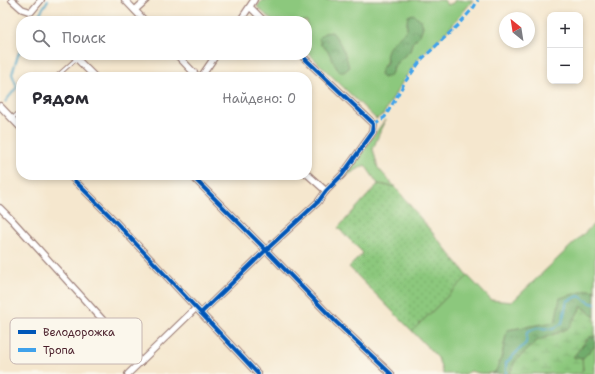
<!DOCTYPE html>
<html lang="ru">
<head>
<meta charset="utf-8">
<style>
	:root { --surface:#fff; --page:#f2f2f3; --text:#2b2b33; --muted:#7c7c81; --line:#e1e1e2 }
	body { margin:0; font-family:"Shantell Sans",sans-serif; background:var(--page); color:var(--text) }
	.controls { position:absolute; right:12px; top:12px; display:grid; overflow:hidden; border-radius:8px; box-shadow:0 2px 6px #0003 }
	.controls button { width:36px; height:36px; display:grid; place-items:center; padding:0; border:0; border-bottom:1px solid var(--line); background:var(--surface); color:var(--text); font:20px sans-serif }
	.compass { position:absolute; left:499px; top:12px; width:36px; height:36px; border-radius:50%; background:var(--surface); box-shadow:0 2px 6px #0003; rotate:330deg }
	.list { margin:0; padding:0; list-style:none }
	h2 { display:flex; justify-content:space-between; align-items:center; height:52px; margin:0; padding:0 16px; font-size:17px }
	h2 small { font-size:13px; font-weight:400; color:var(--muted) }
	.icon { flex:none; width:22px; height:22px; fill:none; stroke:currentColor; stroke-width:2; stroke-linecap:round; stroke-linejoin:round }
	.map { position:relative; flex:none; width:595px; height:374px; overflow:hidden }
	.search { position:absolute; background:var(--surface); box-shadow:0 2px 6px #0003; left:16px; top:16px; width:296px; height:44px; display:flex; align-items:center; gap:10px; box-sizing:border-box; padding:0 14px; border-radius:16px; color:var(--muted); font-size:15px }
	.panel { position:absolute; background:var(--surface); box-shadow:0 2px 6px #0003; left:16px; top:72px; width:296px; height:108px; border-radius:16px }
	.map>svg:first-child { display:block }
</style>
</head>
<body>
<div class="map">
<svg width="595" height="374" viewBox="0 0 595 374">
	<defs>
		<pattern id="forest-crowns" width="20" height="18" patternUnits="userSpaceOnUse"><rect width="20" height="18" fill="#71ac6c"/><path d="M2 6a3 3 0 1 1 6 0M12 15a3 3 0 1 1 6 0" fill="none" stroke="#5f8b59"/></pattern>
		<pattern id="wetland-marsh" width="20" height="14" patternUnits="userSpaceOnUse"><rect width="20" height="14" fill="#8cc87d"/><path d="M1 5h8M5 5V1M11 12h8M15 12V8" fill="none" stroke="#7aab6c"/></pattern>
		<pattern id="garden-dots" width="8" height="8" patternUnits="userSpaceOnUse"><rect width="8" height="8" fill="#8cc87d"/><path d="M2 2h.1M6 6h.1" fill="none" stroke="#7aab6c" stroke-width="1.8" stroke-linecap="round"/></pattern>
	</defs>
	<rect width="100%" height="100%" fill="#fbf7ec"/>
	<filter id="ink" filterUnits="userSpaceOnUse"><feTurbulence type="fractalNoise" baseFrequency=".025" numOctaves="2"/><feDisplacementMap in="SourceGraphic" scale="8" xChannelSelector="R" yChannelSelector="G"/><feConvolveMatrix kernelMatrix="1 2 1 2 8 2 1 2 1" color-interpolation-filters="sRGB"/></filter>
	<filter id="wash" filterUnits="userSpaceOnUse"><feTurbulence type="fractalNoise" baseFrequency=".012" numOctaves="4" result="noise"/><feDisplacementMap in="SourceGraphic" scale="16" xChannelSelector="R" yChannelSelector="G"/><feGaussianBlur stdDeviation="0.9" result="paint"/><feColorMatrix in="noise" values="0 0 0 0 0 0 0 0 0 0 0 0 0 0 0 0 0 1.4 0 .05"/><feComposite in="paint" operator="in"/></filter>
	<g filter="url(#wash)">
		<rect width="100%" height="100%" fill="#f5e7ce"/>
		<g fill="#8cc87d" stroke="#6b7454" fill-rule="evenodd">
			<path d="M262 0H444L447 5 453 3 455 0H473L450 28 421 56 403 81 383 115 376 119 307 52V21H273L257 7ZM420 19 423 26 420 35 412 43 410 51 397 62 390 75 381 70C390 57 396 41 407 29V22Z"/>
			<path d="M385 120 373 149 378 168 395 187 378 184 365 165 344 177Z"/>
			<path d="M595 223V291L588 290 555 322 507 330C505 339 501 366 495 372 490 374 477 374 471 371L465 374H443L438 358 412 331 468 276 491 300 512 302Z"/>
			<path d="M595 346V374H579L583 370 582 359Z"/>
		</g>
		<g fill="url(#forest-crowns)" stroke="#5e664c">
			<path d="M413 14 420 19 423 26 420 35 412 43 410 51 397 62 390 76 383 78 380 75 381 70 387 62C383 47 398 39 407 29V22L408 16Z"/>
			<path d="M332 32C341 43 346 54 349 68L344 72H340L336 67 328 51 321 45 319 38 324 33Z"/>
			<path d="M588 290 595 291V316H593L582 306 569 328 537 341 515 361 510 374H491L496 371 502 356 507 330 555 322 560 298Z"/>
			<path d="M595 336V346L582 359 572 358 589 337Z"/>
		</g>
		<path fill="url(#wetland-marsh)" stroke="#6b7454" d="M582 306 593 316H595V336L589 337 573 357 582 359 583 370 579 374H510L515 361 537 341 569 328Z"/>
		<path fill="url(#garden-dots)" stroke="#6b7454" d="M378 184 395 187 468 276 412 331 349 267 363 253 338 228Z"/>
		<g fill="none" stroke-linecap="round" stroke-linejoin="round">
			<g stroke="#4aa5c8" stroke-width="2">
				<path d="M35 21 48 0"/>
				<path d="M5 102 17 87 12 74 18 55 21 49"/>
				<path d="M506 374V363L526 343 527 332 537 328 553 329 562 323 567 301 579 296 591 303 595 304"/>
			</g>
		</g>
	</g>
	<g filter="url(#ink)">
		<g fill="none" stroke-linecap="round" stroke-linejoin="round">
			<defs>
				<g id="lane">
					<path d="M56 77 76 59"/>
					<path d="M13 118 21 110"/>
				</g>
				<g id="street">
					<path d="M12 0 22 9 31 12 41 0"/>
					<path d="M125 0 145 21"/>
					<path d="M250 7 264 21"/>
					<path d="M135 10 146 0"/>
					<path d="M240 21 254 0"/>
					<path d="M73 55 95 77"/>
					<path d="M177 55 198 77"/>
					<path d="M201 77 216 55"/>
					<path d="M0 106 21 128"/>
					<path d="M307 174 326 191"/>
					<path d="M69 175 110 216 258 374"/>
					<path d="M191 175 266 250 336 322 391 374"/>
					<path d="M0 208 13 221 141 362"/>
					<path d="M201 313 266 250 318 202 326 191 342 175 373 132 374 124 301 55"/>
					<path d="M128 374 196 308"/>
				</g>
			</defs>
			<use href="#lane" stroke="#a0837c" stroke-width="4.5"/>
			<use href="#street" stroke="#a0837c" stroke-width="8"/>
			<use href="#lane" stroke="#fff" stroke-width="2.5"/>
			<use href="#street" stroke="#fff" stroke-width="5.5"/>
			<path stroke="#40a2eb" stroke-width="3" stroke-dasharray="6 3" stroke-linecap="butt" d="M374 124 385 117 405 82 422 59 458 25 474 7 478 0"/>
			<defs>
				<g id="cycleway">
					<path d="M69 175 110 216 258 374"/>
					<path d="M191 175 266 250 336 322 391 374"/>
					<path d="M201 313 266 250 318 202 326 191 342 175 373 132 374 124 301 55"/>
				</g>
			</defs>
			<use href="#cycleway" stroke="#fbf7ec" stroke-width="6"/>
			<use href="#cycleway" stroke="#0057b8" stroke-width="4"/>
		</g>
	</g>
	<rect x="10" y="318" width="132" height="46" rx="6" fill="#fbf7ec" stroke="#c6b6b2" stroke-width="1"/>
	<rect x="18" y="330" width="18" height="4" fill="#0057b8"/>
	<rect x="18" y="348" width="18" height="4" fill="#40a2eb"/>
	<g font-size="11" fill="#4a1f2b">
		<text x="43" y="336">Велодорожка</text>
		<text x="43" y="354">Тропа</text>
	</g>
</svg>
<div class="controls">
<button>+</button>
<button>−</button>
</div>
<svg class="compass" viewBox="-18 -18 36 36"><path d="M0-13l5 13h-10z" fill="#e53935"/><path d="M0 13l5-13h-10z" fill="#7c7c81"/></svg>
<div class="search"><svg class="icon" aria-label="search" viewBox="0 0 24 24"><circle cx="10" cy="10" r="6"/><path d="M15 15l6 6"/></svg>Поиск</div>
<section class="panel">
<h2>Рядом<small>Найдено: 0</small></h2>
<ul class="list">
</ul>
</section>
</div>
</body>
</html>
